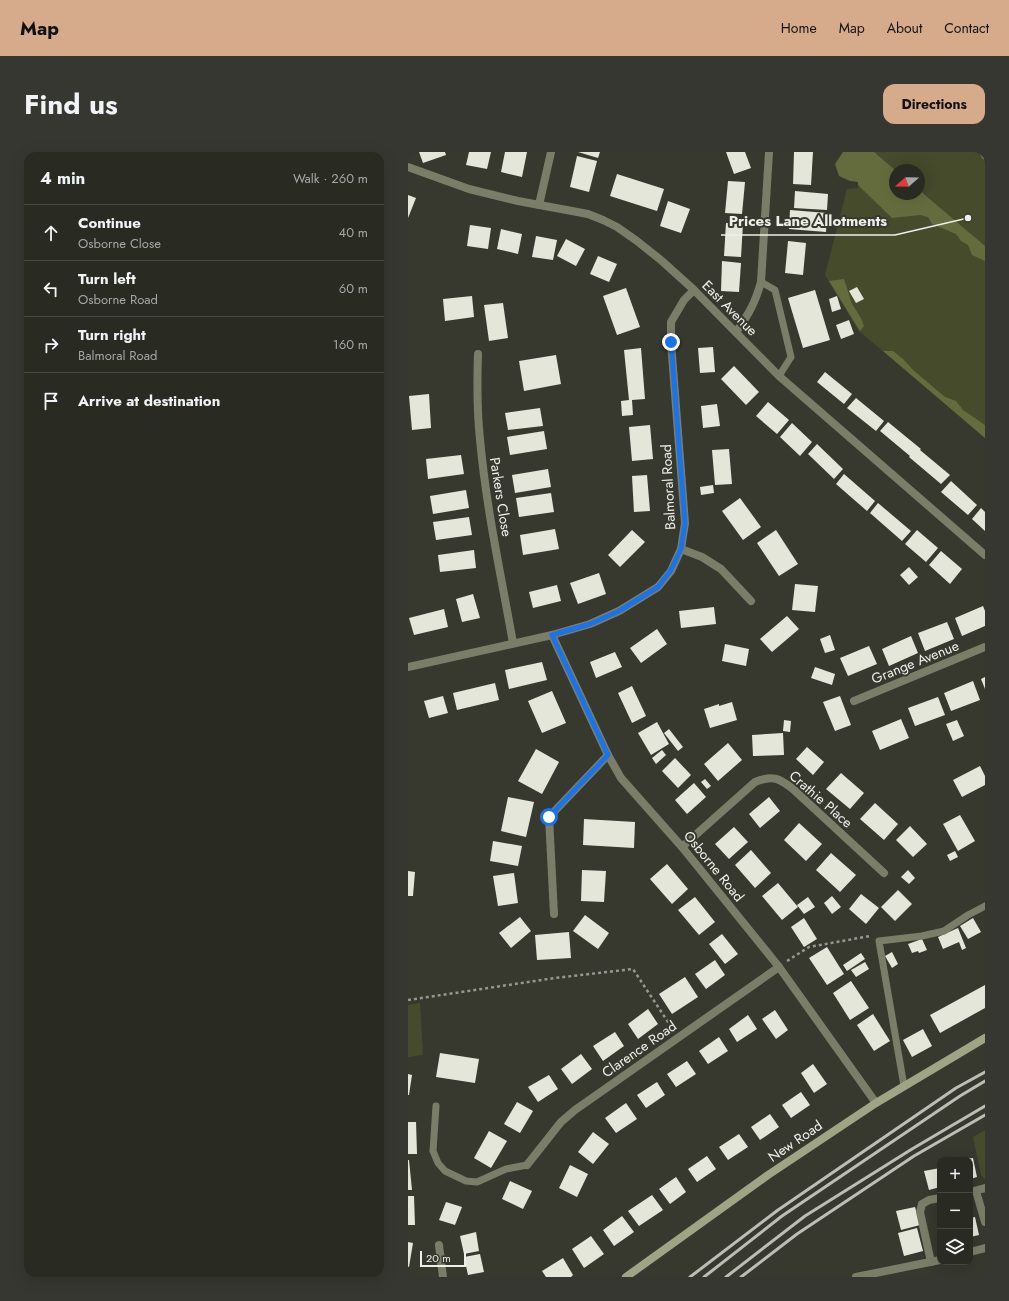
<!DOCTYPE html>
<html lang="en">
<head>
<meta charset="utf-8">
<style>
	:root { --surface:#292b23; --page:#353730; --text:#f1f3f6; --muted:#a5a7a6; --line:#454741; --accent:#d6ab8b }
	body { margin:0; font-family:Jost,sans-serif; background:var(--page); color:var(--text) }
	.controls { position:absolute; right:12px; bottom:12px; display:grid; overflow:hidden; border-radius:8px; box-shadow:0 4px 16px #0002 }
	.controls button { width:36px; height:36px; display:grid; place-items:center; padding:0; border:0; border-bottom:1px solid var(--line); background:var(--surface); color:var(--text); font:20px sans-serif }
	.compass { position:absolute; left:481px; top:12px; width:36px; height:36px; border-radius:50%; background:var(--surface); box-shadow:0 4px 16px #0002; rotate:250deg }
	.scale { position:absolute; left:12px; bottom:10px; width:46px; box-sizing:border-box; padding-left:4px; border:2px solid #eeefe9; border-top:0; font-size:11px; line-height:14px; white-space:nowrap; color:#eeefe9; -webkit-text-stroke:3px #37392f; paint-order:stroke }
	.stop { position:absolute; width:12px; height:12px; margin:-9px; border:3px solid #1a73e8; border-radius:50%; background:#fff }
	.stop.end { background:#1a73e8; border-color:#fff; box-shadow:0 1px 4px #0008 }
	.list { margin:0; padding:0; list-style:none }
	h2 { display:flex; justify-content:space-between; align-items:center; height:52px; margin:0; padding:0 16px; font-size:17px }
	h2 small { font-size:13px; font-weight:400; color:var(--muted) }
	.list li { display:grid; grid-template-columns:26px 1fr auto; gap:12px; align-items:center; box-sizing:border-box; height:56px; padding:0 16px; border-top:1px solid var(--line) }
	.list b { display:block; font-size:15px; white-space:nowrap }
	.list p { margin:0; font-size:13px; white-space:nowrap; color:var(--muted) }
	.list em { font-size:13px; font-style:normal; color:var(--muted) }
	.icon { flex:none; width:22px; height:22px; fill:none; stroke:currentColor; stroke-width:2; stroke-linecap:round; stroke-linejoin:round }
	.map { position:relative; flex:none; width:577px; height:1125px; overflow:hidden; border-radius:12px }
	header { display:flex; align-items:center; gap:24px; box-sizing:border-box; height:56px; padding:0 20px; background:var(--accent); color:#111 }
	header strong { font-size:19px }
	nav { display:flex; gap:22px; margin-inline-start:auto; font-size:14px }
	.intro { display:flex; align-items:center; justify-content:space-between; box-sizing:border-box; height:96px; padding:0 24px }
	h1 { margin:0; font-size:28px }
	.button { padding:10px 18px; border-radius:12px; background:var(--accent); color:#111; font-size:14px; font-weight:700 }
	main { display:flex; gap:24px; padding:0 24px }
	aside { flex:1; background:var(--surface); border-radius:12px; box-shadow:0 4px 16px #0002 }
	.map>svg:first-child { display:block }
</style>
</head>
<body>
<header>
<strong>Map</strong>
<nav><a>Home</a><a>Map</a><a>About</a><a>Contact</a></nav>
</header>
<div class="intro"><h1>Find us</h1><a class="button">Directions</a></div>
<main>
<aside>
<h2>4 min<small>Walk · 260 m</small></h2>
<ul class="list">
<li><svg class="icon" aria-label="ahead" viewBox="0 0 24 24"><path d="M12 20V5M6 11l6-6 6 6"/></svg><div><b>Continue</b><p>Osborne Close</p></div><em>40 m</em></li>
<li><svg class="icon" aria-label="left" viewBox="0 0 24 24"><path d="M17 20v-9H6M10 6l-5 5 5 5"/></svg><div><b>Turn left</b><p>Osborne Road</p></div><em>60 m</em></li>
<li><svg class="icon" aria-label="right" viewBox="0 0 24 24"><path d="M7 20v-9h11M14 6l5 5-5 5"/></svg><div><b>Turn right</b><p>Balmoral Road</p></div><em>160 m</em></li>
<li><svg class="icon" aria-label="arrive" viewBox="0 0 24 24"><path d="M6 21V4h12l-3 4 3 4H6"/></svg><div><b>Arrive at destination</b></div></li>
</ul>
</aside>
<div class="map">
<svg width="577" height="1125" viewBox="0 0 577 1125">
	<rect width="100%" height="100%" fill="#37392f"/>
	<g fill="#464b2c" fill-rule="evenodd">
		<path d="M452 0H577V286L450 178 417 123 439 37 450 36ZM487 18H511V42H487Z"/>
		<path d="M12 851 15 903 0 905V853Z"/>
		<path d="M577 978V1027L573 1023 565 985Z"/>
	</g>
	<g fill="#646b3c">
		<path d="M435 0H466L487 18V42H511V38L577 94V109L564 103 560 93 553 89 548 82 524 72 520 65 512 63 484 66 450 33V30L442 29 431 24 427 12Z"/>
		<path d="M436 127 444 152 453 166 456 174 452 179 421 129Z"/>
		<path d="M475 199H485L495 207 505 218 537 245 548 249 555 258 577 273V286Z"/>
	</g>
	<g fill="#e4e6da">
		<path d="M11 0H37L38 3 15 11Z"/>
		<path d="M61 0H83L79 17 58 13Z"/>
		<path d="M97 0H119L114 25 93 20Z"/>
		<path d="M170 0H192L190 6Z"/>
		<path d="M318 0H337L343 16 326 22Z"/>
		<path d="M386 0H405L403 33 385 32Z"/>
		<path d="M169 4 189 9 181 40 162 35Z"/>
		<path d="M209 22 256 37 249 59 202 44Z"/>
		<path d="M320 29 337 30 334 62 317 61Z"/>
		<path d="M387 39 420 42 419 58 386 56Z"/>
		<path d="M0 43 8 46 0 66Z"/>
		<path d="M260 49 282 57 273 81 252 74Z"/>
		<path d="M382 58 419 61 418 80 381 77Z"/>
		<path d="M318 71 335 72 333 105 316 104Z"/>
		<path d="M62 73 83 76 80 97 59 94Z"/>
		<path d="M93 77 114 82 110 102 89 97Z"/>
		<path d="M128 84 149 88 145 108 124 105Z"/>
		<path d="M158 87 177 97 168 114 149 104Z"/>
		<path d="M380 89 398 91 395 123 377 121Z"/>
		<path d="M190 104 209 112 201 130 182 122Z"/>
		<path d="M314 109 333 111 331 140 313 139Z"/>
		<path d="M449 135 456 147 448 151 441 139Z"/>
		<path d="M218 136 232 175 209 183 195 144Z"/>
		<path d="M407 138 422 188 395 196 380 146Z"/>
		<path d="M64 144 66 165 37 169 35 147Z"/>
		<path d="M429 144 433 157 424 160 421 147Z"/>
		<path d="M95 151 100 186 81 189 76 153Z"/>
		<path d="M441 168 446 182 433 187 428 173Z"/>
		<path d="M305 195 307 220 292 221 290 196Z"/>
		<path d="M233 196 237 247 224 248 225 263 214 264 213 249 221 248 216 198Z"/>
		<path d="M148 203 153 232 116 239 111 209Z"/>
		<path d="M326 214 351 240 338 253 313 227Z"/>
		<path d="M417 220 444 242 436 252 409 230Z"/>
		<path d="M21 242 23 276 4 278 1 244Z"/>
		<path d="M448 246 476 269 468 279 439 256Z"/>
		<path d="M360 250 381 268 369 282 348 264Z"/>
		<path d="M309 252 312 274 295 276 293 254Z"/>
		<path d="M132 256 135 274 100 278 97 261Z"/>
		<path d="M480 270 513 297 512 298 542 323 533 332 501 305 502 304 472 279Z"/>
		<path d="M384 271 404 290 392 304 372 285Z"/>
		<path d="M242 273 245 307 224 309 221 275Z"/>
		<path d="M136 279 139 297 102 303 99 285Z"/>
		<path d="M409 292 435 317 426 327 400 302Z"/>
		<path d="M321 297 324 332 307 333 304 298Z"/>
		<path d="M53 303 56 322 20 327 18 307Z"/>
		<path d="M140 317 143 335 107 341 104 323Z"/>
		<path d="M436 322 467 349 459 359 428 332Z"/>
		<path d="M239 323 242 359 226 360 224 324Z"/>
		<path d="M543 329 569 353 560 363 533 340Z"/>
		<path d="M305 333 306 341 293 343 292 335Z"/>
		<path d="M58 338 61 356 25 362 22 344Z"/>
		<path d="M143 341 146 360 111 365 108 346Z"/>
		<path d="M332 346 353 375 335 388 314 359Z"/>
		<path d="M470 351 503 379 494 389 462 361Z"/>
		<path d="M573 356 577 360V379L564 367Z"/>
		<path d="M61 365 64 383 28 388 25 370Z"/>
		<path d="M147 377 151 397 115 403 112 383Z"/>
		<path d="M224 378 237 390 212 415 200 403Z"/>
		<path d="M368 378 390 412 371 424 349 391Z"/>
		<path d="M509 378 530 396 518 410 497 392Z"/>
		<path d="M66 398 68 416 32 420 30 403Z"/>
		<path d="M533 399 554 417 542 432 521 413Z"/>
		<path d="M501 415 510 425 501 433 492 423Z"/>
		<path d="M191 421 198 442 170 452 162 431Z"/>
		<path d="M387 432 410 434 407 460 384 458Z"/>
		<path d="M149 433 153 449 125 456 121 440Z"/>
		<path d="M65 442 72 466 54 470 48 447Z"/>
		<path d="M575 454 577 459V474L554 484 547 466Z"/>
		<path d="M306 455 308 472 273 476 271 459Z"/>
		<path d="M36 457 40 475 6 483 1 466Z"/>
		<path d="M379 464 391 477 364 500 352 487Z"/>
		<path d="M539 470 546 487 517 499 510 481Z"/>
		<path d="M249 477 259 492 233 511 222 496Z"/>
		<path d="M422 483 427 498 417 501 412 487Z"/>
		<path d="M503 484 510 501 481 514 474 497Z"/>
		<path d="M317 492 341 497 338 514 314 509Z"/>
		<path d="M461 494 469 512 440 524 432 506Z"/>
		<path d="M207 500 214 515 188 526 182 510Z"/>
		<path d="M134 510 139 528 101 537 97 518Z"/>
		<path d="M407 515 427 522 424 533 403 526Z"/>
		<path d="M577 525V537L573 527Z"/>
		<path d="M565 529 572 548 543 559 536 541Z"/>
		<path d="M87 531 91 548 49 558 45 541Z"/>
		<path d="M224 534 238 564 224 571 210 541Z"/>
		<path d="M144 539 158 571 134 581 120 549Z"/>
		<path d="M35 544 40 561 21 566 16 549Z"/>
		<path d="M432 544 443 573 427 579 415 550Z"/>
		<path d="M530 545 537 563 507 574 500 556Z"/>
		<path d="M324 550 329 568 302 576 296 557 311 552V554Z"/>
		<path d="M493 567 501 586 472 598 464 579Z"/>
		<path d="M376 568 383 569 382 580 375 579Z"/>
		<path d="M549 568 556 584 545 589 538 572Z"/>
		<path d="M249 570 261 592 243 603 230 581Z"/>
		<path d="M261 577 275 595 270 599 256 581Z"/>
		<path d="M375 581 376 603 345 604 344 583Z"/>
		<path d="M320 591 334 608 310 629 296 612Z"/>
		<path d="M399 595 416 610 405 623 388 607Z"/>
		<path d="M128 597 151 610 134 642 110 629Z"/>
		<path d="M254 598 258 603 248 612 244 606Z"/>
		<path d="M267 606 283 623 270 636 254 619Z"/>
		<path d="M572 614 577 624V633L554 645 545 628Z"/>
		<path d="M433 621 456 641 442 657 418 637Z"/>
		<path d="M297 627 303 634 299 637 293 630Z"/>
		<path d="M286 631 298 645 279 662 267 648Z"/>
		<path d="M100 645 126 650 118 685 93 679Z"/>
		<path d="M361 645 372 659 352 676 341 662Z"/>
		<path d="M467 651 490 672 476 688 452 667Z"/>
		<path d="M552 663 567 689 550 699 535 672Z"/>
		<path d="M176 667 227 670 226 696 175 693Z"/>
		<path d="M391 671 414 692 398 709 376 688Z"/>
		<path d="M502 674 519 692 505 705 488 688Z"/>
		<path d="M326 675 340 690 321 707 307 692Z"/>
		<path d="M85 689 114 694 110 714 82 709Z"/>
		<path d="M343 698 363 721 347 736 327 713Z"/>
		<path d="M547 699 550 705 542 709 539 703Z"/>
		<path d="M423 701 448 723 432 740 408 718Z"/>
		<path d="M259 712 280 737 264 752 242 727Z"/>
		<path d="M174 718 198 719 196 750 173 749Z"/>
		<path d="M500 718 507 726 501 732 493 725Z"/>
		<path d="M0 719 7 720 5 744H0Z"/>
		<path d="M106 721 110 751 90 754 85 724Z"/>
		<path d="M370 731 390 755 374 768 354 744Z"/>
		<path d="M490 738 504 752 487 769 473 755Z"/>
		<path d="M453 742 471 756 458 772 441 757Z"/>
		<path d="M424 744 433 755 424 762 416 751Z"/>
		<path d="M287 745 307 770 291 783 270 758Z"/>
		<path d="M400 745 407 755 396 762 389 753Z"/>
		<path d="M177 763 201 781 190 797 165 779Z"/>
		<path d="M112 765 123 779 103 796 91 781Z"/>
		<path d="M396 766 409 787 396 795 383 775Z"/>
		<path d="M565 766 573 780 560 787 552 774Z"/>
		<path d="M550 776 558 796 554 798 551 790 535 797 530 785Z"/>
		<path d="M161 780 163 806 129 808 127 783Z"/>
		<path d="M314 782 330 802 317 812 301 792Z"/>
		<path d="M514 787 519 798 511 801 510 799 504 801 500 792Z"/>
		<path d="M419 795 436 822 419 833 401 806Z"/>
		<path d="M484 800 490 812 484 816 477 804Z"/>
		<path d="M453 801 457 807 439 819 435 813Z"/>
		<path d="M307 808 317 823 298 837 287 822Z"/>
		<path d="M457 810 461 817 448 825 443 818Z"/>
		<path d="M277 825 290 845 264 862 251 842Z"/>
		<path d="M443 829 461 856 442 868 425 841Z"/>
		<path d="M577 833V856L532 881 522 863Z"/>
		<path d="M240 857 250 872 230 887 220 872Z"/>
		<path d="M367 858 380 878 368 887 354 867Z"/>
		<path d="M465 862 482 889 466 899 449 873Z"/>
		<path d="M340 863 349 877 329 890 321 877Z"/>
		<path d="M515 877 524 894 504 905 495 888Z"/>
		<path d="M207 880 216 894 195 909 185 894Z"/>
		<path d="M311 885 320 899 300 912 291 899Z"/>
		<path d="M32 901 71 907 67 931 28 925Z"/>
		<path d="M173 902 184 917 164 932 153 917Z"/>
		<path d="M279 909 288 922 268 935 259 922Z"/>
		<path d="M405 912 419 932 406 941 393 921Z"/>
		<path d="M0 922 4 923 1 943H0Z"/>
		<path d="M141 923 150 937 130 950 120 935Z"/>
		<path d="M249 930 257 943 238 956 229 943Z"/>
		<path d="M393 940 402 953 383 966 374 953Z"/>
		<path d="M109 950 125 959 112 981 96 972Z"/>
		<path d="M218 951 229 967 208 981 197 966Z"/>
		<path d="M362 962 371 975 352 988 343 975Z"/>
		<path d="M0 970H8L9 1002H0Z"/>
		<path d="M81 979 99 989 83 1016 66 1006Z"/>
		<path d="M185 980 201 992 185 1012 170 1000Z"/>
		<path d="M331 982 340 995 320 1008 311 995Z"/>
		<path d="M299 1004 308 1017 289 1030 280 1017Z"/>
		<path d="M565 1006 569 1025 562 1027V1008L558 1007Z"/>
		<path d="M0 1008H1L4 1038H0Z"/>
		<path d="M162 1013 180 1022 169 1045 151 1036Z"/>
		<path d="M532 1016V1035L521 1038 516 1019Z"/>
		<path d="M268 1025 278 1040 262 1052 251 1037Z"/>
		<path d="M102 1029 124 1039 115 1057 94 1047Z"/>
		<path d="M244 1043 255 1058 231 1074 220 1059Z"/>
		<path d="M0 1044H6L7 1073H0Z"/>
		<path d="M38 1050 54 1055 47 1073 31 1068Z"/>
		<path d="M507 1055 512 1073 493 1078 488 1059Z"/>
		<path d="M214 1064 226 1080 206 1094 195 1078Z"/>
		<path d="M567 1065 571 1083 562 1085V1066Z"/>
		<path d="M509 1076 515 1099 496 1104 490 1081Z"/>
		<path d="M68 1080 71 1099 56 1102 52 1084Z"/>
		<path d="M183 1084 196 1102 176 1116 164 1097Z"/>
		<path d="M0 1090 5 1091 1 1115H0Z"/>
		<path d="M72 1102 76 1120 60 1123 56 1105Z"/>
		<path d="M155 1106 165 1123 163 1125H138L134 1119Z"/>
	</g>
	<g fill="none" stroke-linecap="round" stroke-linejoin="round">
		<g stroke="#969890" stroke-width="2.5" stroke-dasharray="3 3" stroke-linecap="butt">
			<path d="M379 809 401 795 462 784"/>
			<path d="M0 848 147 826 225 817 264 876"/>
		</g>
		<g stroke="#7a7e69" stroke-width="7">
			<path d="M575 0 577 4"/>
			<path d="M353 130 367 138 383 205 371 224"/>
			<path d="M496 934 471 789 514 784 536 779 560 763 577 754"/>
			<path d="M28 954 25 999 30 1011 37 1019 58 1029 69 1030 98 1017 119 1013"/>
		</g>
		<g stroke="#7a7e69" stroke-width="8">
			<path d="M0 15 61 37 110 49 180 62 195 68 209 75 229 89 254 109 286 138 371 224 577 403"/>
			<path d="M131 53 143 0"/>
			<path d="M328 180C341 162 347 151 353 130L361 0"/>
			<path d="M70 202C69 230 69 259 72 287 78 355 93 423 105 491"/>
			<path d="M273 397 294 405 313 417 343 449"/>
			<path d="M144 483 200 603 213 626 274 695 371 815 468 951"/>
			<path d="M0 515 144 483 182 472 211 459 250 435 263 419 273 397 277 371 263 190V170L276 148 286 138"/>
			<path d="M446 549 577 495"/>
			<path d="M274 695 347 630C365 623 371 626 385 637L476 721"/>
			<path d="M146 762 141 665 200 603"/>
			<path d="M119 1013 153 970 167 958 371 815"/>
			<path d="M568 1039 577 1070"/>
			<path d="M562 1040 577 1036"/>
			<path d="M31 1093 35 1125"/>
			<path d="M562 1100 577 1096"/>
			<path d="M523 1110 512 1060 514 1052 521 1048 532 1046"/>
			<path d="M448 1125 532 1108"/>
		</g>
		<path stroke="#9fa584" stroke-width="8" d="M218 1125 360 1023 468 951 577 886"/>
		<g stroke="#bbbdb6" stroke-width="3">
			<path d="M282 1125 370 1058 548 936 577 920"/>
			<path d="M296 1125 374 1064 552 944 577 929"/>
			<path d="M318 1125 397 1064 504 997 577 954"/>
			<path d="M333 1125 389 1082 506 1004 577 963"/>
		</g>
	</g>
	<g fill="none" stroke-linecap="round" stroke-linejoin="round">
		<path stroke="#1a73e8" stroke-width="5" d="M141 665 200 603 144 483 182 472 211 459 250 435 263 418 273 397 277 371 263 190"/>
	</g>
	<g text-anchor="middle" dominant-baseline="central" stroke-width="4" stroke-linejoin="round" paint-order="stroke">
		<g font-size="14" fill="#eeefe9" stroke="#37392f">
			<text transform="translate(322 156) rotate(45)">East Avenue</text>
			<text transform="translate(260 335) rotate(-93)">Balmoral Road</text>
			<text transform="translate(93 345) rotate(81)">Parkers Close</text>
			<text transform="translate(507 510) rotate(-22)">Grange Avenue</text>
			<text transform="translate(413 647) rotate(41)">Crathie Place</text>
			<text transform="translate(306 714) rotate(51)">Osborne Road</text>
			<text transform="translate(231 897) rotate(-35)">Clarence Road</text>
			<text transform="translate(387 989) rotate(-34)">New Road</text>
		</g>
	</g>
	<path fill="none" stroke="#eeefe9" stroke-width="1.5" d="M560 66L487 83H313"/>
	<circle fill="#eeefe9" stroke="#37392f" stroke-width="1.5" cx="560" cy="66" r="4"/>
	<g font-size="15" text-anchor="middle" font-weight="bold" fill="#eeefe9" stroke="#37392f" stroke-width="4" stroke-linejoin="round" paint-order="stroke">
		<text x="400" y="74">Prices Lane Allotments</text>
	</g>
</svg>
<div class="controls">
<button>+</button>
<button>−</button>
<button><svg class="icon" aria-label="layers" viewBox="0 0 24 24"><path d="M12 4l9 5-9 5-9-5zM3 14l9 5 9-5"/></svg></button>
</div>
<svg class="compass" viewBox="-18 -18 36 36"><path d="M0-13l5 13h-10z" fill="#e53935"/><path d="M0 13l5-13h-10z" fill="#a5a7a6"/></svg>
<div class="scale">20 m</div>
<div class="stop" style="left:141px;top:665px"></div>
<div class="stop end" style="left:263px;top:190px"></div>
</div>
</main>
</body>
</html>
